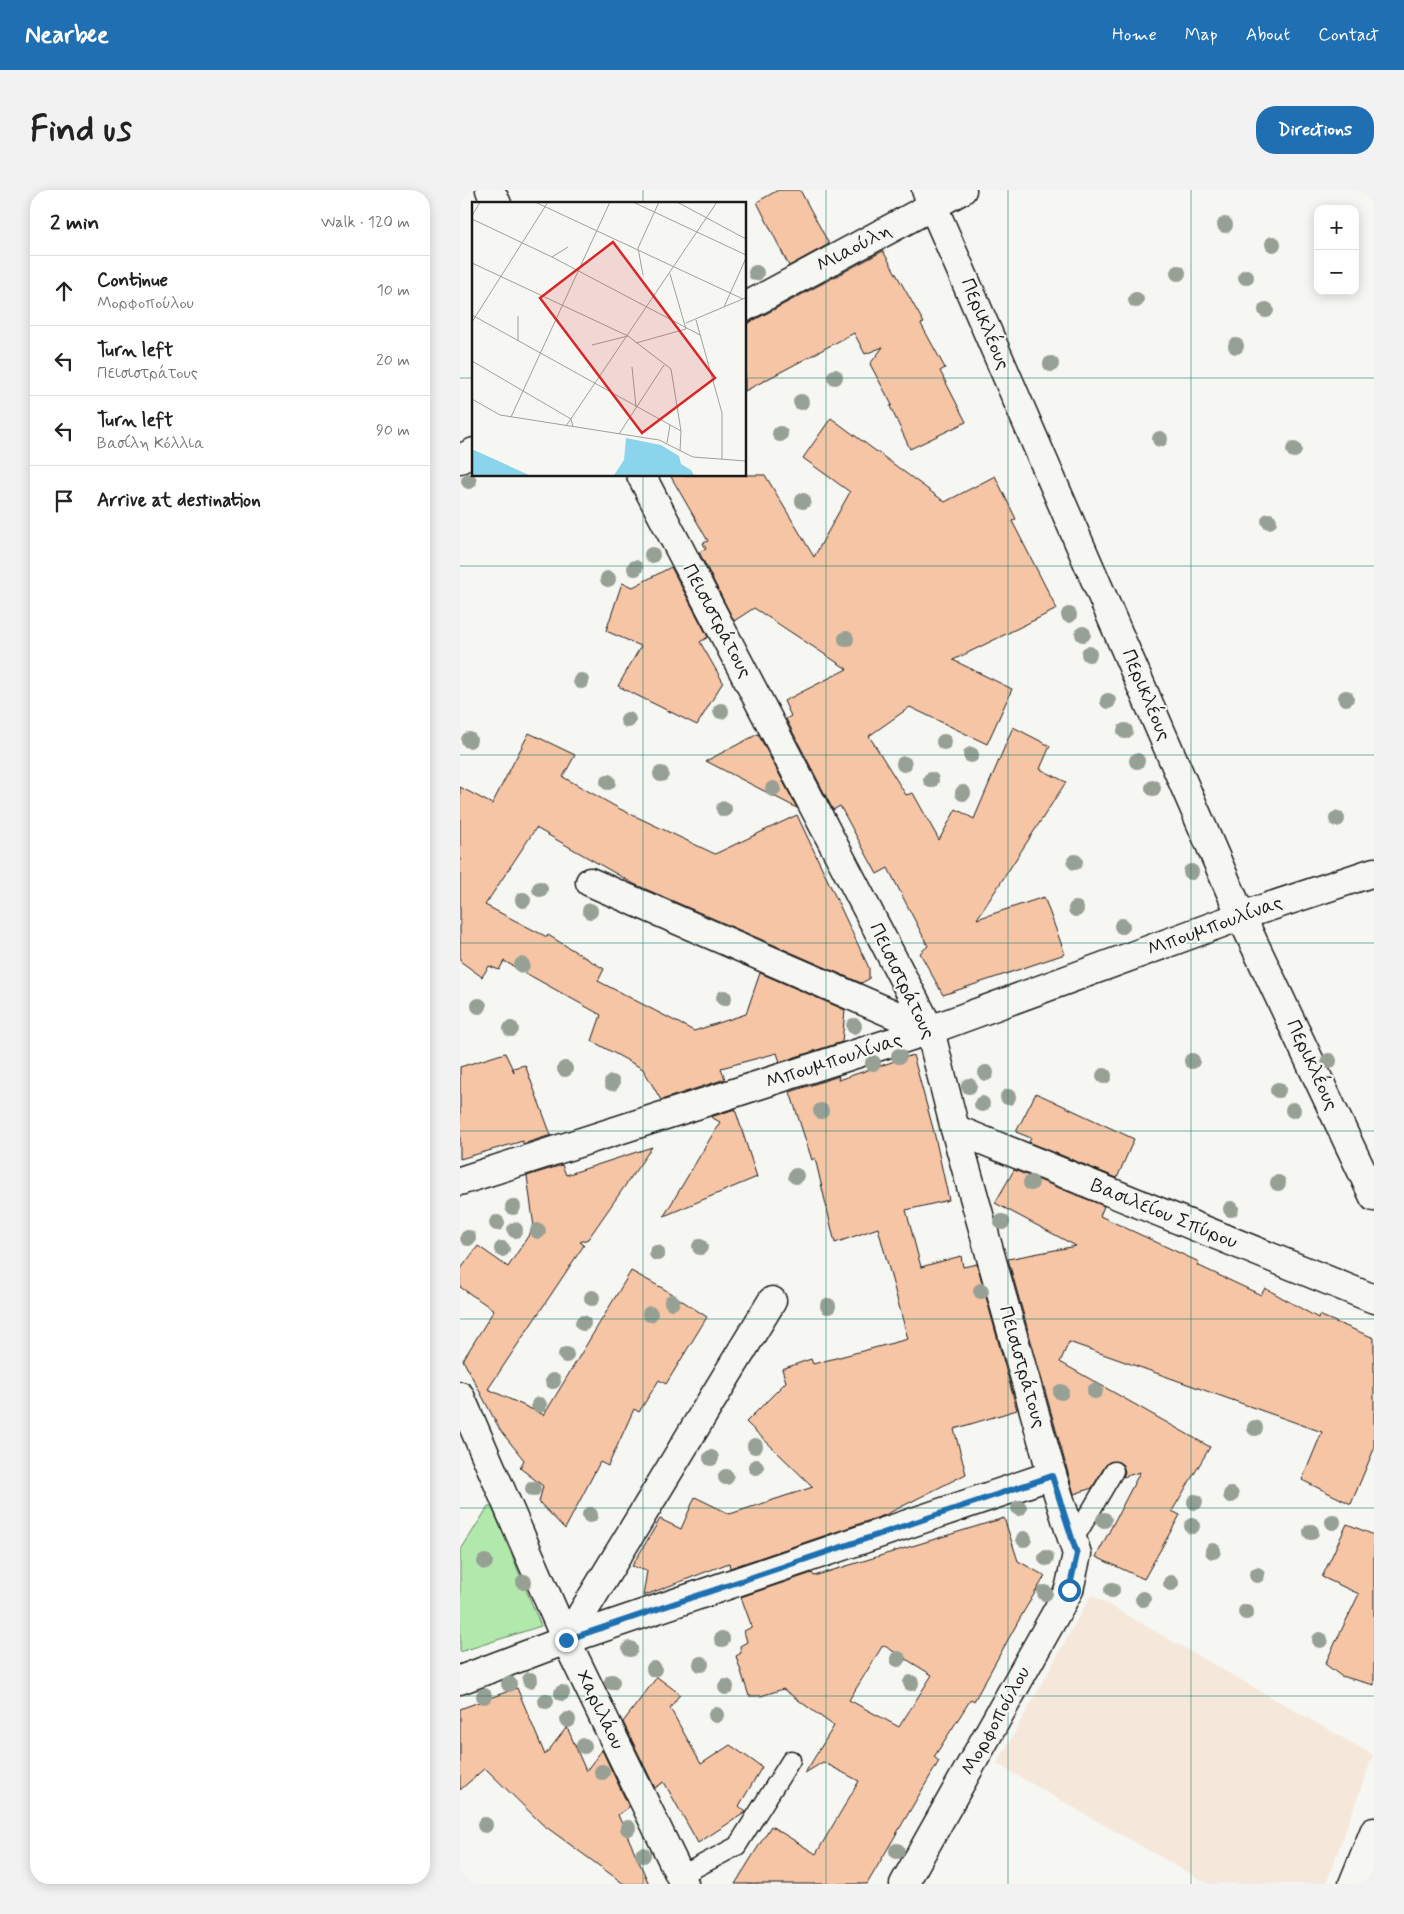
<!DOCTYPE html>
<html lang="en">
<head>
<meta charset="utf-8">
<style>
	:root { --surface:#fff; --page:#f2f2f2; --text:#222; --muted:#767676; --line:#e0e0e0; --accent:#1f6fb2 }
	body { margin:0; font-family:Mynerve,sans-serif; background:var(--page); color:var(--text) }
	.controls { position:absolute; right:15px; top:15px; display:grid; overflow:hidden; border-radius:10px; box-shadow:0 2px 12px #0003 }
	.controls button { width:45px; height:45px; display:grid; place-items:center; padding:0; border:0; border-bottom:1px solid var(--line); background:var(--surface); color:var(--text); font:25px sans-serif }
	.stop { position:absolute; width:15px; height:15px; margin:-11px; border:4px solid #1f6fb2; border-radius:50%; background:#fff }
	.stop.end { background:#1f6fb2; border-color:#fff; box-shadow:0 1px 5px #0008 }
	.list { margin:0; padding:0; list-style:none }
	h2 { display:flex; justify-content:space-between; align-items:center; height:65px; margin:0; padding:0 20px; font-size:21px }
	h2 small { font-size:16px; font-weight:400; color:var(--muted) }
	.list li { display:grid; grid-template-columns:32px 1fr auto; gap:15px; align-items:center; box-sizing:border-box; height:70px; padding:0 20px; border-top:1px solid var(--line) }
	.list b { display:block; font-size:19px; white-space:nowrap }
	.list p { margin:0; font-size:16px; white-space:nowrap; color:var(--muted) }
	.list em { font-size:16px; font-style:normal; color:var(--muted) }
	.icon { flex:none; width:28px; height:28px; fill:none; stroke:currentColor; stroke-width:2; stroke-linecap:round; stroke-linejoin:round }
	.map { position:relative; flex:none; width:914px; height:1694px; overflow:hidden; border-radius:20px }
	header { display:flex; align-items:center; gap:30px; box-sizing:border-box; height:70px; padding:0 25px; background:var(--accent); color:#fff }
	header strong { font-size:24px }
	nav { display:flex; gap:28px; margin-inline-start:auto; font-size:18px }
	.intro { display:flex; align-items:center; justify-content:space-between; box-sizing:border-box; height:120px; padding:0 30px }
	h1 { margin:0; font-size:35px }
	.button { padding:12px 22px; border-radius:20px; background:var(--accent); color:#fff; font-size:18px; font-weight:700 }
	main { display:flex; gap:30px; padding:0 30px }
	aside { flex:1; background:var(--surface); border-radius:20px; box-shadow:0 2px 12px #0003 }
	.map>svg:first-child { display:block }
</style>
</head>
<body>
<header>
<strong>Nearbee</strong>
<nav><a>Home</a><a>Map</a><a>About</a><a>Contact</a></nav>
</header>
<div class="intro"><h1>Find us</h1><a class="button">Directions</a></div>
<main>
<aside>
<h2>2 min<small>Walk · 120 m</small></h2>
<ul class="list">
<li><svg class="icon" aria-label="ahead" viewBox="0 0 24 24"><path d="M12 20V5M6 11l6-6 6 6"/></svg><div><b>Continue</b><p>Μορφοπούλου</p></div><em>10 m</em></li>
<li><svg class="icon" aria-label="left" viewBox="0 0 24 24"><path d="M17 20v-9H6M10 6l-5 5 5 5"/></svg><div><b>Turn left</b><p>Πεισιστράτους</p></div><em>20 m</em></li>
<li><svg class="icon" aria-label="left" viewBox="0 0 24 24"><path d="M17 20v-9H6M10 6l-5 5 5 5"/></svg><div><b>Turn left</b><p>Βασίλη Κόλλια</p></div><em>90 m</em></li>
<li><svg class="icon" aria-label="arrive" viewBox="0 0 24 24"><path d="M6 21V4h12l-3 4 3 4H6"/></svg><div><b>Arrive at destination</b></div></li>
</ul>
</aside>
<div class="map">
<svg width="914" height="1694" viewBox="0 0 914 1694">
	<rect width="100%" height="100%" fill="#f6f6f2"/>
	<filter id="ink" filterUnits="userSpaceOnUse"><feTurbulence type="fractalNoise" baseFrequency=".02" numOctaves="2"/><feDisplacementMap in="SourceGraphic" scale="10" xChannelSelector="R" yChannelSelector="G"/><feConvolveMatrix kernelMatrix="1 2 1 2 8 2 1 2 1" color-interpolation-filters="sRGB"/></filter>
	<g filter="url(#ink)">
		<path fill="#f6e7db" d="M631 1405 913 1565 866 1694H748L537 1574Z"/>
		<path fill="#b1e9ad" stroke="#668264" d="M28 1317H32L81 1436 0 1462V1361Z"/>
		<g fill="#f6c5a6" stroke="#1c1c1c" fill-rule="evenodd">
			<path d="M318 0H340L369 54 329 76 297 12Z"/>
			<path d="M423 61 464 133 461 134 485 178 480 181 506 232 450 259 430 216 432 215 410 174 423 157 405 164 394 143 285 201V135Z"/>
			<path d="M371 228 485 312 535 286 556 329 552 331 597 419 493 470 552 499 527 554 450 517 409 546 446 605 453 603 479 650 496 619 514 629 553 537 590 556 580 579 606 592 517 729 584 707 605 764 483 805 460 763 468 756 428 678 417 684 380 616 373 620 326 529 331 526 324 511 387 479 294 418 274 431 239 362 246 359 243 353 248 351 210 285H305L354 367 390 302 343 268Z"/>
			<path d="M211 377 248 447 240 452 263 492 237 535 158 496 181 456 146 441 162 393 173 397Z"/>
			<path d="M69 543 115 565 103 587 160 619 255 664 337 625 409 778V789L401 793 174 694 76 638 25 715 87 747 88 745 144 779 138 791 234 841 286 824 300 783 385 820 382 852 320 872 317 863 261 878 265 889 201 910 183 879 132 851 141 825 44 771 39 780 29 776 22 787 0 771V597L32 614Z"/>
			<path d="M298 544 337 618 246 571Z"/>
			<path d="M45 863 54 882 53 878 65 875 91 945 63 954V951L0 969V877Z"/>
			<path d="M453 865 474 942 489 1010 446 1020 461 1077 501 1066 503 1077 517 1074 557 1220 494 1239 506 1284 425 1325 270 1378 269 1373 183 1406 187 1381 172 1376 200 1329 221 1339 235 1307 270 1324 353 1297 286 1232 326 1192 322 1179 351 1169 353 1174 448 1149 418 1038 375 1053 355 968 352 970 330 902 379 886 378 890Z"/>
			<path d="M576 903 674 949 657 988 569 952 571 948 556 942Z"/>
			<path d="M275 919 297 987 204 1026 260 932 251 927Z"/>
			<path d="M192 957 128 1049 120 1052 124 1055 28 1199 84 1225 171 1081 204 1099 247 1127 206 1194 199 1190 179 1222 174 1219 148 1276 140 1272 105 1339 79 1312 83 1296 60 1278 64 1270 40 1240 3 1170 34 1120 0 1097V1080L18 1056 48 1077 74 1037 67 986 102 975 106 985Z"/>
			<path d="M554 980 644 1016 640 1026 739 1072 737 1075 801 1105 805 1098 858 1128 859 1125 914 1148V1259L891 1314 842 1290 862 1242 609 1152 600 1172 750 1257 712 1321 720 1325 684 1389 636 1367 680 1282 663 1287 665 1282 663 1275 659 1272H649L645 1276 632 1298 614 1304 548 1069 616 1056 535 1013Z"/>
			<path d="M544 1328 558 1371 585 1386 564 1421 514 1511 511 1509 474 1567 479 1571 407 1694H275L311 1636 356 1664 399 1591 363 1572 345 1583 374 1536 323 1499 301 1506H289L276 1466 281 1463 280 1456 287 1452 284 1441 292 1437 281 1407 352 1383 354 1386ZM423 1455 472 1485 439 1537 389 1510Z"/>
			<path d="M887 1334 914 1345V1495L881 1486 865 1474 899 1404 862 1387Z"/>
			<path d="M197 1487 220 1504 210 1518 241 1574 270 1555 302 1577 279 1616 286 1622 238 1653 204 1592 195 1598 163 1532Z"/>
			<path d="M57 1498 85 1565 107 1537 126 1581 142 1560 169 1617 158 1625 189 1694H164L82 1634 25 1578 0 1600V1519Z"/>
		</g>
		<g fill="none" stroke-linecap="round" stroke-linejoin="round">
			<defs>
				<g id="service">
					<path d="M613 1351 654 1281"/>
					<path d="M220 1686 277 1656 331 1570"/>
				</g>
				<g id="minor">
					<path d="M30 0 37 14"/>
					<path d="M466 0 781 726 914 1007"/>
					<path d="M181 285 470 840 495 939 592 1285 617 1364 609 1400 444 1694"/>
					<path d="M130 692 470 840"/>
					<path d="M495 939 914 1109"/>
					<path d="M0 991 470 840 781 726 914 682"/>
					<path d="M0 1206 106 1450 224 1694"/>
					<path d="M106 1450 312 1111"/>
					<path d="M0 1490 106 1450 592 1285"/>
					<path d="M893 1694 914 1642"/>
				</g>
				<g id="tertiary">
					<path d="M285 117 502 0"/>
					<path d="M0 269 14 262"/>
				</g>
			</defs>
			<use href="#service" stroke="#1c1c1c" stroke-width="21"/>
			<use href="#minor" stroke="#1c1c1c" stroke-width="31"/>
			<use href="#tertiary" stroke="#1c1c1c" stroke-width="31"/>
			<use href="#service" stroke="#f6f6f2" stroke-width="18"/>
			<use href="#minor" stroke="#f6f6f2" stroke-width="28"/>
			<use href="#tertiary" stroke="#f6f6f2" stroke-width="28"/>
		</g>
		<g fill="#97a094">
			<circle cx="765" cy="35" r="8"/>
			<circle cx="813" cy="54" r="8"/>
			<circle cx="296" cy="83" r="8"/>
			<circle cx="718" cy="83" r="8"/>
			<circle cx="786" cy="87" r="8"/>
			<circle cx="676" cy="110" r="8"/>
			<circle cx="806" cy="120" r="8"/>
			<circle cx="776" cy="156" r="8"/>
			<circle cx="591" cy="174" r="8"/>
			<circle cx="375" cy="187" r="8"/>
			<circle cx="341" cy="212" r="8"/>
			<circle cx="320" cy="244" r="8"/>
			<circle cx="700" cy="249" r="8"/>
			<circle cx="834" cy="260" r="8"/>
			<circle cx="9" cy="291" r="8"/>
			<circle cx="343" cy="311" r="8"/>
			<circle cx="809" cy="331" r="8"/>
			<circle cx="192" cy="365" r="8"/>
			<circle cx="175" cy="378" r="8"/>
			<circle cx="148" cy="389" r="8"/>
			<circle cx="609" cy="425" r="8"/>
			<circle cx="623" cy="444" r="8"/>
			<circle cx="386" cy="449" r="8"/>
			<circle cx="629" cy="464" r="8"/>
			<circle cx="121" cy="491" r="8"/>
			<circle cx="886" cy="508" r="8"/>
			<circle cx="648" cy="511" r="8"/>
			<circle cx="261" cy="521" r="8"/>
			<circle cx="168" cy="530" r="8"/>
			<circle cx="665" cy="541" r="8"/>
			<circle cx="9" cy="550" r="8"/>
			<circle cx="484" cy="552" r="8"/>
			<circle cx="511" cy="565" r="8"/>
			<circle cx="677" cy="571" r="8"/>
			<circle cx="444" cy="574" r="8"/>
			<circle cx="201" cy="584" r="8"/>
			<circle cx="471" cy="590" r="8"/>
			<circle cx="148" cy="592" r="8"/>
			<circle cx="693" cy="598" r="8"/>
			<circle cx="313" cy="599" r="8"/>
			<circle cx="503" cy="603" r="8"/>
			<circle cx="264" cy="619" r="8"/>
			<circle cx="877" cy="629" r="8"/>
			<circle cx="615" cy="672" r="8"/>
			<circle cx="731" cy="682" r="8"/>
			<circle cx="80" cy="699" r="8"/>
			<circle cx="63" cy="710" r="8"/>
			<circle cx="616" cy="719" r="8"/>
			<circle cx="130" cy="721" r="8"/>
			<circle cx="662" cy="736" r="8"/>
			<circle cx="62" cy="775" r="8"/>
			<circle cx="264" cy="808" r="8"/>
			<circle cx="19" cy="816" r="8"/>
			<circle cx="394" cy="836" r="8"/>
			<circle cx="51" cy="839" r="8"/>
			<circle cx="439" cy="866" r="8"/>
			<circle cx="732" cy="871" r="8"/>
			<circle cx="869" cy="871" r="8"/>
			<circle cx="413" cy="873" r="8"/>
			<circle cx="105" cy="879" r="8"/>
			<circle cx="526" cy="883" r="8"/>
			<circle cx="644" cy="886" r="8"/>
			<circle cx="152" cy="893" r="8"/>
			<circle cx="509" cy="896" r="8"/>
			<circle cx="818" cy="900" r="8"/>
			<circle cx="548" cy="907" r="8"/>
			<circle cx="522" cy="914" r="8"/>
			<circle cx="833" cy="920" r="8"/>
			<circle cx="361" cy="921" r="8"/>
			<circle cx="336" cy="986" r="8"/>
			<circle cx="571" cy="993" r="8"/>
			<circle cx="818" cy="993" r="8"/>
			<circle cx="53" cy="1017" r="8"/>
			<circle cx="771" cy="1019" r="8"/>
			<circle cx="542" cy="1032" r="8"/>
			<circle cx="37" cy="1033" r="8"/>
			<circle cx="55" cy="1040" r="8"/>
			<circle cx="78" cy="1041" r="8"/>
			<circle cx="8" cy="1048" r="8"/>
			<circle cx="240" cy="1057" r="8"/>
			<circle cx="42" cy="1059" r="8"/>
			<circle cx="197" cy="1063" r="8"/>
			<circle cx="521" cy="1101" r="8"/>
			<circle cx="132" cy="1108" r="8"/>
			<circle cx="212" cy="1112" r="8"/>
			<circle cx="368" cy="1116" r="8"/>
			<circle cx="190" cy="1124" r="8"/>
			<circle cx="123" cy="1133" r="8"/>
			<circle cx="106" cy="1165" r="8"/>
			<circle cx="93" cy="1191" r="8"/>
			<circle cx="635" cy="1201" r="8"/>
			<circle cx="601" cy="1202" r="8"/>
			<circle cx="79" cy="1215" r="8"/>
			<circle cx="795" cy="1238" r="8"/>
			<circle cx="295" cy="1256" r="8"/>
			<circle cx="251" cy="1268" r="8"/>
			<circle cx="296" cy="1277" r="8"/>
			<circle cx="266" cy="1287" r="8"/>
			<circle cx="73" cy="1299" r="8"/>
			<circle cx="771" cy="1305" r="8"/>
			<circle cx="735" cy="1312" r="8"/>
			<circle cx="559" cy="1318" r="8"/>
			<circle cx="130" cy="1325" r="8"/>
			<circle cx="644" cy="1330" r="8"/>
			<circle cx="873" cy="1332" r="8"/>
			<circle cx="732" cy="1336" r="8"/>
			<circle cx="851" cy="1342" r="8"/>
			<circle cx="564" cy="1349" r="8"/>
			<circle cx="753" cy="1361" r="8"/>
			<circle cx="586" cy="1368" r="8"/>
			<circle cx="25" cy="1372" r="8"/>
			<circle cx="797" cy="1385" r="8"/>
			<circle cx="64" cy="1392" r="8"/>
			<circle cx="711" cy="1393" r="8"/>
			<circle cx="652" cy="1400" r="8"/>
			<circle cx="585" cy="1403" r="8"/>
			<circle cx="683" cy="1409" r="8"/>
			<circle cx="786" cy="1422" r="8"/>
			<circle cx="262" cy="1449" r="8"/>
			<circle cx="860" cy="1450" r="8"/>
			<circle cx="170" cy="1459" r="8"/>
			<circle cx="438" cy="1469" r="8"/>
			<circle cx="241" cy="1474" r="8"/>
			<circle cx="194" cy="1479" r="8"/>
			<circle cx="70" cy="1490" r="8"/>
			<circle cx="152" cy="1492" r="8"/>
			<circle cx="451" cy="1493" r="8"/>
			<circle cx="49" cy="1494" r="8"/>
			<circle cx="266" cy="1497" r="8"/>
			<circle cx="102" cy="1503" r="8"/>
			<circle cx="24" cy="1506" r="8"/>
			<circle cx="86" cy="1511" r="8"/>
			<circle cx="256" cy="1525" r="8"/>
			<circle cx="108" cy="1530" r="8"/>
			<circle cx="124" cy="1556" r="8"/>
			<circle cx="142" cy="1582" r="8"/>
			<circle cx="25" cy="1635" r="8"/>
			<circle cx="168" cy="1638" r="8"/>
			<circle cx="437" cy="1661" r="8"/>
			<circle cx="183" cy="1665" r="8"/>
		</g>
	</g>
	<g fill="none" stroke-linecap="round" stroke-linejoin="round" filter="url(#ink)">
		<path stroke="#1f6fb2" stroke-width="6" d="M106 1450 592 1286 617 1364 609 1400"/>
	</g>
	<path fill="none" stroke="#0f766e" stroke-width="1" stroke-opacity="0.55" d="M183 0V14M366 0V1694M548 0V1694M731 0V1694M0 188H14M285 188H914M183 285V1694M0 376H914M0 565H914M0 753H914M0 941H914M0 1129H914M0 1318H914M0 1506H914"/>
	<g text-anchor="middle" dominant-baseline="central" stroke-width="4.5" stroke-linejoin="round" paint-order="stroke">
		<g font-size="20" fill="#1c1c1c" stroke="#f6f6f2">
			<text transform="translate(394 58) rotate(-28)">Μιαούλη</text>
			<text transform="translate(525 134) rotate(67)">Περικλέους</text>
			<text transform="translate(257 431) rotate(62)">Πεισιστράτους</text>
			<text transform="translate(686 505) rotate(67)">Περικλέους</text>
			<text transform="translate(755 736) rotate(-20)">Μπουμπουλίνας</text>
			<text transform="translate(442 791) rotate(64)">Πεισιστράτους</text>
			<text transform="translate(374 871) rotate(-18)">Μπουμπουλίνας</text>
			<text transform="translate(852 875) rotate(65)">Περικλέους</text>
			<text transform="translate(704 1024) rotate(22)">Βασιλείου Σπύρου</text>
			<text transform="translate(562 1177) rotate(74)">Πεισιστράτους</text>
			<text transform="translate(140 1520) rotate(64)">Χαριλάου</text>
			<text transform="translate(536 1531) rotate(-61)">Μορφοπούλου</text>
		</g>
	</g>
	<g transform="translate(12 12)">
		<rect width="274" height="274" fill="#f6f6f2"/>
		<path d="M154 236 189 243 207 254 209 262 219 268 222 273H142L152 258ZM0 247 57 273H0Z" fill="#8bd5ec"/>
		<path d="M0 245 58 271 60 273 0 247Z" fill="#f6f6f2"/>
		<path fill="none" stroke="#9f9f9c" stroke-width="1" d="M63 0 271 97M161 0 274 53M205 0 274 37M0 14 8 0M0 17 80 55 228 133M80 55 96 45M0 61 156 134 199 167 209 229 208 249M171 73 166 46 187 0M252 105 274 56M0 113 209 229M46 114V139M224 118 250 211V257M0 120 76 0M214 121 273 96M164 141 214 127 198 72M120 143 156 134M0 159 99 217 101 225M160 165 164 205M0 197 28 213 187 238 221 255 274 259M39 215 138 0M94 224 245 0M147 232 192 163M195 241 198 223"/>
		<path fill="#d62828" fill-opacity="0.15" stroke="#d62828" stroke-width="2.5" d="M141 40 243 176 170 231 68 96Z"/>
		<rect width="274" height="274" fill="none" stroke="#1c1c1c" stroke-width="2.5"/>
	</g>
</svg>
<div class="controls">
<button>+</button>
<button>−</button>
</div>
<div class="stop" style="left:609px;top:1400px"></div>
<div class="stop end" style="left:106px;top:1450px"></div>
</div>
</main>
</body>
</html>
